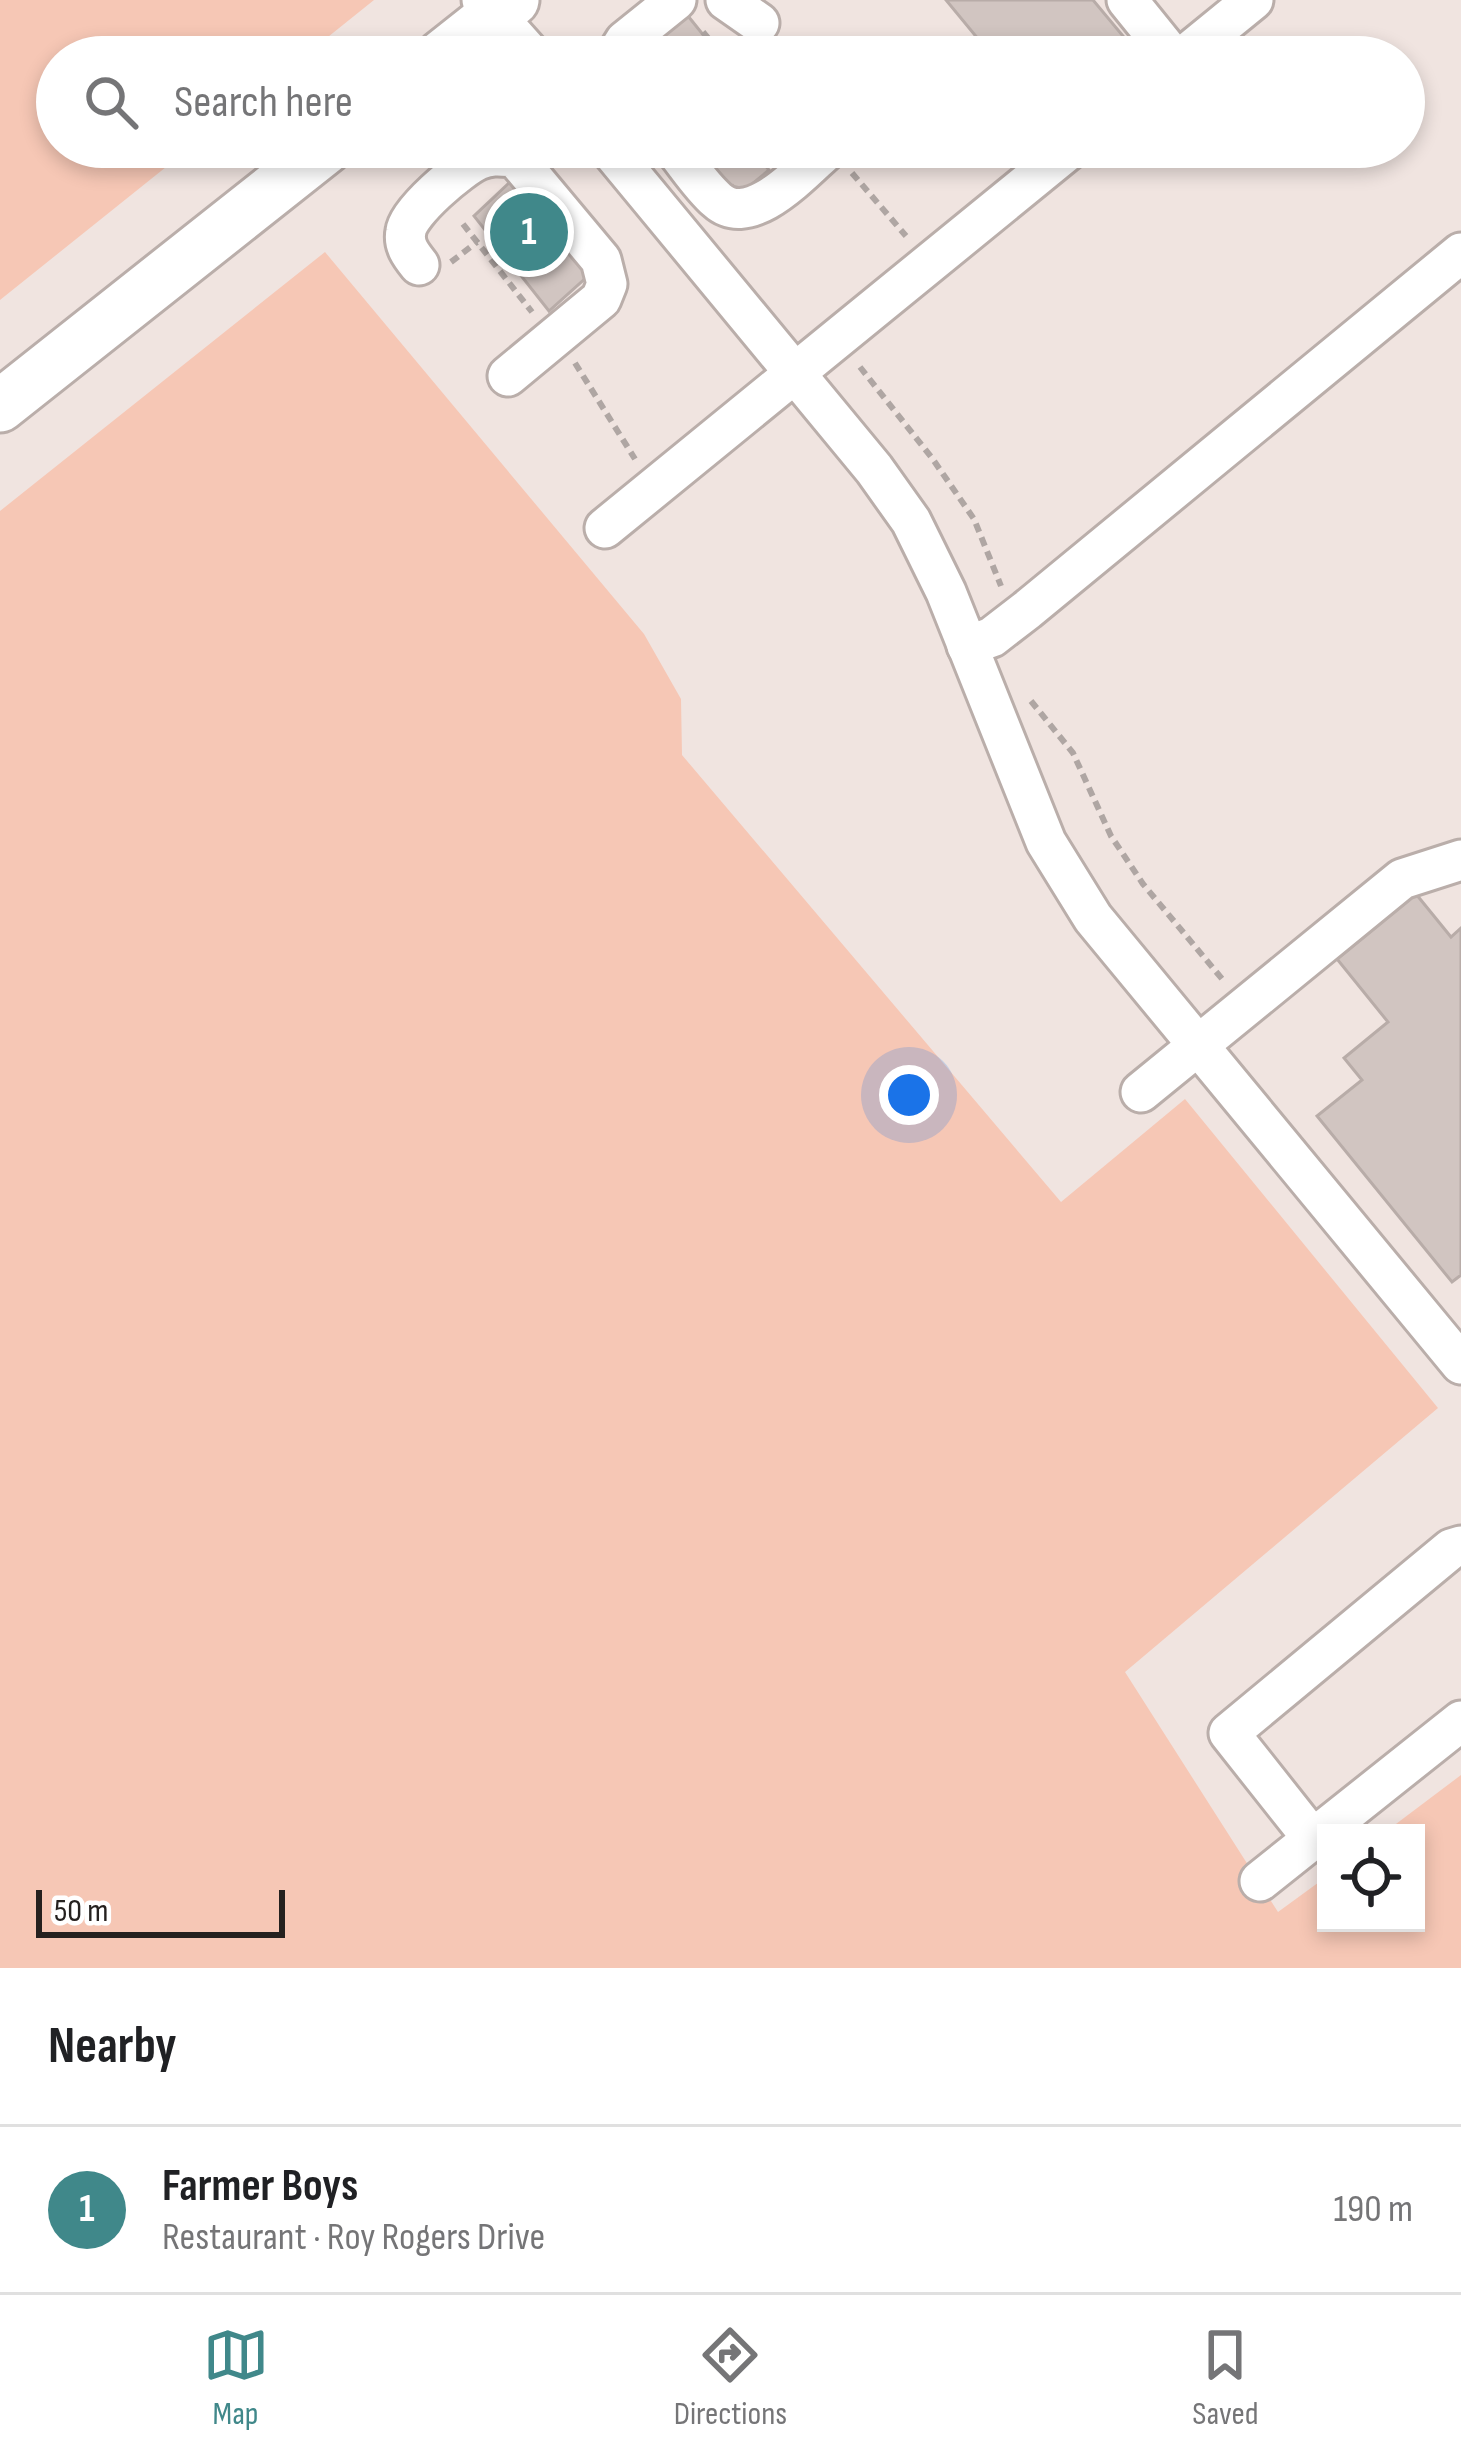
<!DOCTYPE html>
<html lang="en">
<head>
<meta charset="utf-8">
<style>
	:root { --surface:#fff; --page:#f2f2f2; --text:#202124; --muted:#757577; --line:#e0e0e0; --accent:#40888a }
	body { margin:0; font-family:"Sofia Sans Condensed",sans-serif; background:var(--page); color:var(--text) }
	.controls { position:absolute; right:36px; bottom:36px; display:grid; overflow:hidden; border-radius:0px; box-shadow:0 6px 18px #0003 }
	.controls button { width:108px; height:108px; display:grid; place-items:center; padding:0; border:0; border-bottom:3px solid var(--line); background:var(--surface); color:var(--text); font:60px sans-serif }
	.scale { position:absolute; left:36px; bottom:30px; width:249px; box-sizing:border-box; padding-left:12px; border:6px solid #25211f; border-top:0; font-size:33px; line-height:42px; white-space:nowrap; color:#25211f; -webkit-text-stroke:9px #fff; paint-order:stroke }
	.you { position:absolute; left:909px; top:1095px; width:42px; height:42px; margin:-30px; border:9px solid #fff; border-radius:50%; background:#1a73e8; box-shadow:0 0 0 18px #1a73e833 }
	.badge { display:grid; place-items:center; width:78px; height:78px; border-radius:50%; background:var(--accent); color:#fff; font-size:39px; font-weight:700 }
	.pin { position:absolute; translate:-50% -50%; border:6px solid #fff; box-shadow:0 3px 12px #0006 }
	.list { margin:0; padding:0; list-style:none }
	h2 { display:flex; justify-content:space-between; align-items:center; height:156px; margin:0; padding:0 48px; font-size:51px }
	h2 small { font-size:39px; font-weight:400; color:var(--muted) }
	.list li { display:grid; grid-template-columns:78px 1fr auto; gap:36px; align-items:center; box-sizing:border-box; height:168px; padding:0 48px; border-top:3px solid var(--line) }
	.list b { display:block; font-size:45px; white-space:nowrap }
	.list p { margin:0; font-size:39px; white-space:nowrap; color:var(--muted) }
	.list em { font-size:39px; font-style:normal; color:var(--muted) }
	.icon { flex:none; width:66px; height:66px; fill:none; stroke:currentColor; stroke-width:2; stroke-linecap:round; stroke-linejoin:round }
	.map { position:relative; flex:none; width:1461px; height:1968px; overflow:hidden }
	.search { position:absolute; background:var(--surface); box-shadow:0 6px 18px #0003; left:36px; right:36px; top:36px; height:132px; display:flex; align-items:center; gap:30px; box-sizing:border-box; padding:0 42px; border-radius:66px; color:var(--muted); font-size:45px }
	.sheet { height:324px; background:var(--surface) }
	nav { display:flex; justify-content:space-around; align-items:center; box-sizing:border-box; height:168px; border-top:3px solid var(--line); background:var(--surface); font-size:33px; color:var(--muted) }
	nav a { display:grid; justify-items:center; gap:6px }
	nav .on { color:var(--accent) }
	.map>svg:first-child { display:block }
</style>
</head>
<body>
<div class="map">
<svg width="1461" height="1968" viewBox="0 0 1461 1968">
	<rect width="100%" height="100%" fill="#f0e4e0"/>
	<g fill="#f6c7b5">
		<path d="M0 0H374L303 57H57V147H191L0 300Z"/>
		<path d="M325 252 644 634 681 699 682 755 1061 1202 1185 1099 1438 1408 1125 1672 1278 1912 1326 1877V1923H1416V1833H1384L1461 1775V1968H0V511Z"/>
	</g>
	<g fill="#d1c5c1" stroke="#b8aca8" stroke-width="3">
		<path d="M946 0H1093L1123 36 1097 57H993Z"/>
		<path d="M684 11 721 57H648L665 43 657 33Z"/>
		<path d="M686 147H785L764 164 769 170 740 194 733 186 724 194Z"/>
		<path d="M509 183H532L599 266 549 311 474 216Z"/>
		<path d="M1416 894 1451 937 1461 928V1275L1452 1282 1317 1116 1362 1080 1344 1058 1388 1022 1337 959Z"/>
	</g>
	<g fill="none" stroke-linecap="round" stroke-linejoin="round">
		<defs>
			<g id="minor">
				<path d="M482 0 533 57"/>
				<path d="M726 0 759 23"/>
				<path d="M1127 0 1173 57"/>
				<path d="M615 57 625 41 676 0"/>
				<path d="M1183 57 1253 0"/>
				<path d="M608 147 874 469 911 521 946 592 1046 842 1093 918 1461 1364"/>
				<path d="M673 147C687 164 700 185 717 200 751 231 804 169 830 147"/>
				<path d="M419 265C411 255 403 245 406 231 408 212 460 168 478 160 491 154 502 156 515 157L601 260 607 284 601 299 508 376"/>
				<path d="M605 528 1072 147"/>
				<path d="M967 646 992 637 1027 610 1461 253"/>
				<path d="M1141 1092 1402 879 1461 860"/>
				<path d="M1313 1839 1229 1733 1451 1549 1461 1546"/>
				<path d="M1260 1881 1461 1721"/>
			</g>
			<g id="major">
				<path d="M441 57 513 0"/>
				<path d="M0 406 327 147"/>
			</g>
		</defs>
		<use href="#minor" stroke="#baaeaa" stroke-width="45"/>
		<use href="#major" stroke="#baaeaa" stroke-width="57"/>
		<g stroke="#afa6a3" stroke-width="6" stroke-dasharray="9 6" stroke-linecap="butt">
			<path d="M703 32 724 57"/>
			<path d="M852 173 906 236"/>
			<path d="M463 224 532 312"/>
			<path d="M451 262 477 242"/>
			<path d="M575 363 635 459"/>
			<path d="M860 367 932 458 974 519 1001 586"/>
			<path d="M1031 701 1073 753 1111 836 1143 884 1223 980"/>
		</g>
		<use href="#minor" stroke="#fff" stroke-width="39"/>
		<use href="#major" stroke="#fff" stroke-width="51"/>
	</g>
</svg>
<div class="controls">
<button><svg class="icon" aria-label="locate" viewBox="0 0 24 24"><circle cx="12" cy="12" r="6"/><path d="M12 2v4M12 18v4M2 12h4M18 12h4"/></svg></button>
</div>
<div class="scale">50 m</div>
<div class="you"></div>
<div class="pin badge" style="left:529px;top:232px">1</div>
<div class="search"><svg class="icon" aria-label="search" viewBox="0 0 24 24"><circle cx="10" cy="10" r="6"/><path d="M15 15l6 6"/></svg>Search here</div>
</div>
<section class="sheet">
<h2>Nearby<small></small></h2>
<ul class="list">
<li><span class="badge">1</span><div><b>Farmer Boys</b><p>Restaurant · Roy Rogers Drive</p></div><em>190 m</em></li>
</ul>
</section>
<nav>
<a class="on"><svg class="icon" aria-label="map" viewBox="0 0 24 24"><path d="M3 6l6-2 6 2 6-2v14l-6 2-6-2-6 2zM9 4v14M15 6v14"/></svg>Map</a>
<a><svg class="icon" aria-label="directions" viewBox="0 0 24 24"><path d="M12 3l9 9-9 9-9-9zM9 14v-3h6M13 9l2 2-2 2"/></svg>Directions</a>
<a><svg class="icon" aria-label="saved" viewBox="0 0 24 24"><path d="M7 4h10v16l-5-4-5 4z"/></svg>Saved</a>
</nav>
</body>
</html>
